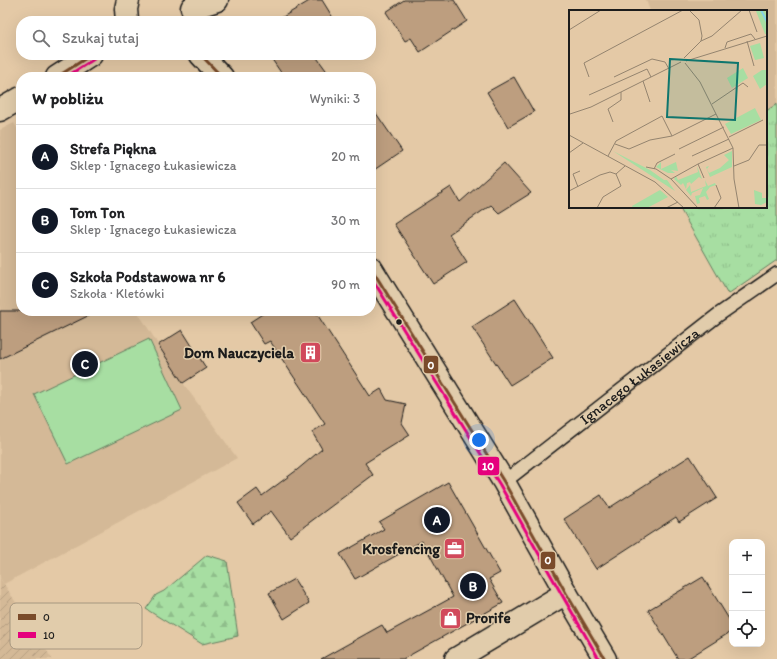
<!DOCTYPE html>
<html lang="pl">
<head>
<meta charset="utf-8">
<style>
	:root { --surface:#fff; --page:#f2f2f2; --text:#202124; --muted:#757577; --line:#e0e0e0; --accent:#111827 }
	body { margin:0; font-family:Itim,sans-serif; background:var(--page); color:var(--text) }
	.controls { position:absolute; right:12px; bottom:12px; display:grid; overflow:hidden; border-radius:8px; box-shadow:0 4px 16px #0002 }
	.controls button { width:36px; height:36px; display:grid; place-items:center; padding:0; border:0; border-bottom:1px solid var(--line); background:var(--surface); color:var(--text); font:20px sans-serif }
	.you { position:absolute; left:479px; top:440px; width:14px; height:14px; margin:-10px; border:3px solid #fff; border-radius:50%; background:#1a73e8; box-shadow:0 0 0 6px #1a73e833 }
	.badge { display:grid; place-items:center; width:26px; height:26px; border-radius:50%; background:var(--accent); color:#fff; font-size:13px; font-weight:700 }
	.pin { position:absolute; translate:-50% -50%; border:2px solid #fff; box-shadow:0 1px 4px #0006 }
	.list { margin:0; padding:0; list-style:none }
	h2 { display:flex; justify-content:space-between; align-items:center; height:52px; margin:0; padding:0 16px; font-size:17px }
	h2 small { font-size:13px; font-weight:400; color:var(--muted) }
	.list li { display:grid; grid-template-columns:26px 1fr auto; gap:12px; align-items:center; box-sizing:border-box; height:64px; padding:0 16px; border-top:1px solid var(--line) }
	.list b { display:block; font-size:15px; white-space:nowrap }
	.list p { margin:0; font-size:13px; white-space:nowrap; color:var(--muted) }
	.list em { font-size:13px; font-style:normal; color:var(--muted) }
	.icon { flex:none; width:22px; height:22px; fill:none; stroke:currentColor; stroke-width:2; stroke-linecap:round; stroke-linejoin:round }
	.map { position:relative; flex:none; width:777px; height:659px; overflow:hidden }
	.search { position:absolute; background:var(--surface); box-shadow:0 4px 16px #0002; left:16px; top:16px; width:360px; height:44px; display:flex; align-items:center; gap:10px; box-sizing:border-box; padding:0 14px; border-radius:16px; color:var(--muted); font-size:15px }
	.panel { position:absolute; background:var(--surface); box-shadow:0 4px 16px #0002; left:16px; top:72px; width:360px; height:244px; border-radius:16px }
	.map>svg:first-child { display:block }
</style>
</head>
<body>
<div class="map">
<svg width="777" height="659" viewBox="0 0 777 659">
	<defs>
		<pattern id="industrial-furrows" width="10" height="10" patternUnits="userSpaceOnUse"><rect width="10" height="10" fill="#d4b997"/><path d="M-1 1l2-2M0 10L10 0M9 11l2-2" fill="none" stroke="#b59e82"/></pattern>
		<pattern id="grass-tufts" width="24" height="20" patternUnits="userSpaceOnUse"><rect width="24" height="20" fill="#a7dea2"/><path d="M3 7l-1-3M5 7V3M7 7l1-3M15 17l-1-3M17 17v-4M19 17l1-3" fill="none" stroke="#8fbe8b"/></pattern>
		<pattern id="forest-firs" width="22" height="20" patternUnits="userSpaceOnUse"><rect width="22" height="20" fill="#a7dea2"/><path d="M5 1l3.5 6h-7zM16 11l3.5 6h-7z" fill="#8fbe8b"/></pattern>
	</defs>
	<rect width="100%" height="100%" fill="#e4c9a6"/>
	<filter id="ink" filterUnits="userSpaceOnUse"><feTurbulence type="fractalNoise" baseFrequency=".025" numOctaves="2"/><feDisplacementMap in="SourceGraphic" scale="8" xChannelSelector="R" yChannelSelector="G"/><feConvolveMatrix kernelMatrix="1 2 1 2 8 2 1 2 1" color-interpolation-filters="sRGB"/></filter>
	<g filter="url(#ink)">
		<g fill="#d4b997">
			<path d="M646 0H777V104L766 111V11H650Z"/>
			<path d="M14 123 21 134V311H137L183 383 237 458 4 584 0 578V130Z"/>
		</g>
		<path fill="url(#industrial-furrows)" d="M0 579 4 584 52 659H0Z"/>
		<path fill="url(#grass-tufts)" stroke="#627d5f" d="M777 104V260L728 294 679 207H766V111Z"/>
		<path fill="url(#forest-firs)" stroke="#627d5f" d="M207 555 227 561 238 636 202 644 146 609 156 595 164 591Z"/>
		<path fill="#a7dea2" stroke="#627d5f" d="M149 339 182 410 68 464 34 394Z"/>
		<g fill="#bd9e7f" stroke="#1c1c1c">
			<path d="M311 0H322L335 21H276Z"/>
			<path d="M404 0H454L467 21 420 52 411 38 405 41 386 12Z"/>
			<path d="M269 55H315L331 77H284Z"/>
			<path d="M514 77 534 112 508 127 487 92Z"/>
			<path d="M371 106 402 151 371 172Z"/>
			<path d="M504 163 531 193 499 213 491 205 449 234 467 262 433 284 394 224 451 187 460 202Z"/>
			<path d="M515 299 553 358 510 385 472 327Z"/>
			<path d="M0 311H98L0 359Z"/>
			<path d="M267 311H315L370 396 381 389 387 400 406 404 402 423 410 435 365 463 373 475 290 537 271 511 253 524 238 503 257 489 262 496 297 470 322 449 312 432 325 424 270 341 264 344 250 322Z"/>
			<path d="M182 330 206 368 183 383 158 345Z"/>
			<path d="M690 456 717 498 679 522 676 517 596 569 564 519 601 495 609 508Z"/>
			<path d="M448 482 500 573 489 579 503 603 403 659H321L382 625 387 633 453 597 422 541 355 579 340 554 384 529 379 522Z"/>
			<path d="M703 577 732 624V631L687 659H678L648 610Z"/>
			<path d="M294 579 309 603 284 619 269 593Z"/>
		</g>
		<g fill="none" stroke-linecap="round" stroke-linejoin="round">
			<defs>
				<g id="service">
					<path id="s1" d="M504 482 718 315 777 274"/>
				</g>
				<path id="minor" d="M456 659 566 593"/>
				<g id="tertiary">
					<path d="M192 8 217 0"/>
					<path d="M127 21 126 9 128 0"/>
					<path d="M201 55 222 77"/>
					<path d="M57 77 91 55"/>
					<path d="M0 110 21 98"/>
					<path d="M371 268 504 482 566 593 605 659"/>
				</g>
			</defs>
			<use href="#service" stroke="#1c1c1c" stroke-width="16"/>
			<use href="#minor" stroke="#1c1c1c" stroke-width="25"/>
			<use href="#tertiary" stroke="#1c1c1c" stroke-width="25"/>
			<use href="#service" stroke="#e1ccab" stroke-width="13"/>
			<use href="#minor" stroke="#e1ccab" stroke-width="22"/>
			<use href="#tertiary" stroke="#e1ccab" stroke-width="22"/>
			<defs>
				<g id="bus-1">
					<path d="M201 55 222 77"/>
					<path d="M57 77 91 55"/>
					<path d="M371 268 504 482 566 593 605 659"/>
				</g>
				<g id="bus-2">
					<path d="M66 77 94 59"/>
					<path d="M371 277 500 485 562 595 599 659"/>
				</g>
			</defs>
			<use href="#bus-1" stroke="#e1ccab" stroke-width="6"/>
			<use href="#bus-2" stroke="#e1ccab" stroke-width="6"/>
			<use href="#bus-1" stroke="#7a4b2a" stroke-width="3"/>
			<use href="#bus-2" stroke="#e5007d" stroke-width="3"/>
		</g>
	</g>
	<defs>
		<symbol id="building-square" viewBox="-11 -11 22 22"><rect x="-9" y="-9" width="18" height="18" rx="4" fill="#d1495b" stroke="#e1ccab"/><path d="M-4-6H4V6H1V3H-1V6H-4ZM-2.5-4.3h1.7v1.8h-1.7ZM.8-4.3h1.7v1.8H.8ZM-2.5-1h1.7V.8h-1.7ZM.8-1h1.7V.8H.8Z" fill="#fff"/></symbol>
		<symbol id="office-square" viewBox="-11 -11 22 22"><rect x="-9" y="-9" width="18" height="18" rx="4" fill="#d1495b" stroke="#e1ccab"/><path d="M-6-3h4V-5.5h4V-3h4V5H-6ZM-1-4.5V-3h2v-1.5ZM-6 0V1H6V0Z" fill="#fff"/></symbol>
		<symbol id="shop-square" viewBox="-11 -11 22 22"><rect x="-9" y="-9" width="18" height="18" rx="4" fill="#d1495b" stroke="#e1ccab"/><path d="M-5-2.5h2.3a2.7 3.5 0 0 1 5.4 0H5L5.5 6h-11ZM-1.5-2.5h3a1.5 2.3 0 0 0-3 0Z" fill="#fff"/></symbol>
	</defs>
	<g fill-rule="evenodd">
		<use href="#building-square" x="298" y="340" width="25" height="25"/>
		<use href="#office-square" x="442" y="536" width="25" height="25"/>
		<use href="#shop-square" x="438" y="606" width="25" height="25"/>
	</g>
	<circle fill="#1c1c1c" stroke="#e1ccab" stroke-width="1.5" cx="399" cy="322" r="3.5"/>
	<g text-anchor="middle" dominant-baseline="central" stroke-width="3" stroke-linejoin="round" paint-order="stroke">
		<g font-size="15" font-weight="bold" fill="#1c1c1c" stroke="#e1ccab" text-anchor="end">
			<text x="294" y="353">Dom Nauczyciela</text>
			<text x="440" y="549">Krosfencing</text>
			<text x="466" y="618" text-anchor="start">Prorife</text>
		</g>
		<g font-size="15" fill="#1c1c1c" stroke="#e1ccab">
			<text stroke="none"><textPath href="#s1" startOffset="172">Ignacego Łukasiewicza</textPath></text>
		</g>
	</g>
	<g transform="translate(569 10)">
		<rect width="198" height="198" fill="#e4c9a6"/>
		<path d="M174 58 179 68 163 78 158 68ZM186 98 192 110 162 124 156 114ZM44 141 81 160 95 170H98L106 181ZM163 141V157L141 167 137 157 140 156 138 159 140 163 151 158 160 150 155 145ZM92 152V159L107 152 109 161 102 160 106 163H99L87 157ZM128 156 133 169 130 167 122 174 121 172 118 173 117 179 114 173 112 175 105 169 107 166 109 170 129 162ZM136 170 139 176 146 173 147 175 141 177 137 182 140 189 138 190 136 186 130 188 131 193 128 194 126 186 131 185 134 178 123 183 122 186 117 180 121 175 122 182 137 176ZM91 180 99 187 78 198H64L63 196Z" fill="#a7dea2"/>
		<path d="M196 0 198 5V24H196L187 1ZM185 180 193 183V188H197L198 192 192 195 186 194Z" fill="#a7dea2"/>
		<path d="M191 33 195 48 186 50 181 36ZM193 60H198V74L191 79 184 66Z" fill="#a7dea2"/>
		<path fill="none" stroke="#86d2e6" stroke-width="2" d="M192 0 198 12"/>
		<path fill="none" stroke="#94846f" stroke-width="1" d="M180 0 188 22M0 20 32 0M132 31 143 26 173 0M178 31 185 56M156 38 158 32 182 24 186 29M115 48 132 31 133 26 130 10 120 0M117 51 198 26M116 53 131 72 164 138 165 169 170 198M20 67 15 53 114 0M45 67 83 49 96 52 100 59M74 71 81 92M20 85 78 59 82 67M143 94 174 73 179 77M1 104 22 97 112 52M44 112 39 99 52 90V82M0 125 86 172 115 198M160 127 194 110M46 134 60 139 81 130 103 126 147 104M110 139 155 117M0 143 14 133M39 146 47 131 93 106 103 126M123 146 160 129M165 156 180 150 190 135H198M77 157 87 159 102 169 129 198M85 159 88 153 106 144M47 164 56 156M135 168 129 154 164 138M102 169 129 154M9 177 4 164 11 161M0 181 31 165 41 162 47 164 52 176 34 187 28 198M97 198 109 192M145 198 152 188 147 175"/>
		<path fill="#0f766e" fill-opacity="0.15" stroke="#0f766e" stroke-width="2" d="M101 49 169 53 166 110 98 107Z"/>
		<rect width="198" height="198" fill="none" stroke="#1c1c1c" stroke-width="2"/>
	</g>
	<rect x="10" y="603" width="132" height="46" rx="6" fill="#e1ccab" stroke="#a69780" stroke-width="1"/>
	<rect x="18" y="614" width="18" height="6" fill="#7a4b2a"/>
	<rect x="18" y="632" width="18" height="6" fill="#e5007d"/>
	<g font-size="11" fill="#1c1c1c">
		<text x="43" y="621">0</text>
		<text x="43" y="639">10</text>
	</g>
	<g stroke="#e1ccab" stroke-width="1.5">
		<rect x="423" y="355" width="16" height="19" rx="4" fill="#7a4b2a"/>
		<rect x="477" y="456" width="23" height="20" rx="4" fill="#e5007d"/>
		<rect x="540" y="551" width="16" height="19" rx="4" fill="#7a4b2a"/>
	</g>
	<g font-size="11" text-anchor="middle" font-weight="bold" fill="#fff">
		<text x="431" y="369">0</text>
		<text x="488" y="470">10</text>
		<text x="548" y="564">0</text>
	</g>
</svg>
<div class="controls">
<button>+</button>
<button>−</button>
<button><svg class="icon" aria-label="locate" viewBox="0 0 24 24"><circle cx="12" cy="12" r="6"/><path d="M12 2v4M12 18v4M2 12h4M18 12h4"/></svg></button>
</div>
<div class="you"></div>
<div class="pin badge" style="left:437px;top:520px">A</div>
<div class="pin badge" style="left:473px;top:586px">B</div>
<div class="pin badge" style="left:85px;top:364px">C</div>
<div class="search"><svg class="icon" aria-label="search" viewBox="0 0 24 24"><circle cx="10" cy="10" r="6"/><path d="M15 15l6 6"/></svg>Szukaj tutaj</div>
<section class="panel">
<h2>W pobliżu<small>Wyniki: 3</small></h2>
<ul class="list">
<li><span class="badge">A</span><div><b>Strefa Piękna</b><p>Sklep · Ignacego Łukasiewicza</p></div><em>20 m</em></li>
<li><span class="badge">B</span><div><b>Tom Ton</b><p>Sklep · Ignacego Łukasiewicza</p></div><em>30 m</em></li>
<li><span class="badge">C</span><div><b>Szkoła Podstawowa nr 6</b><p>Szkoła · Kletówki</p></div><em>90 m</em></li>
</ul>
</section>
</div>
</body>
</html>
